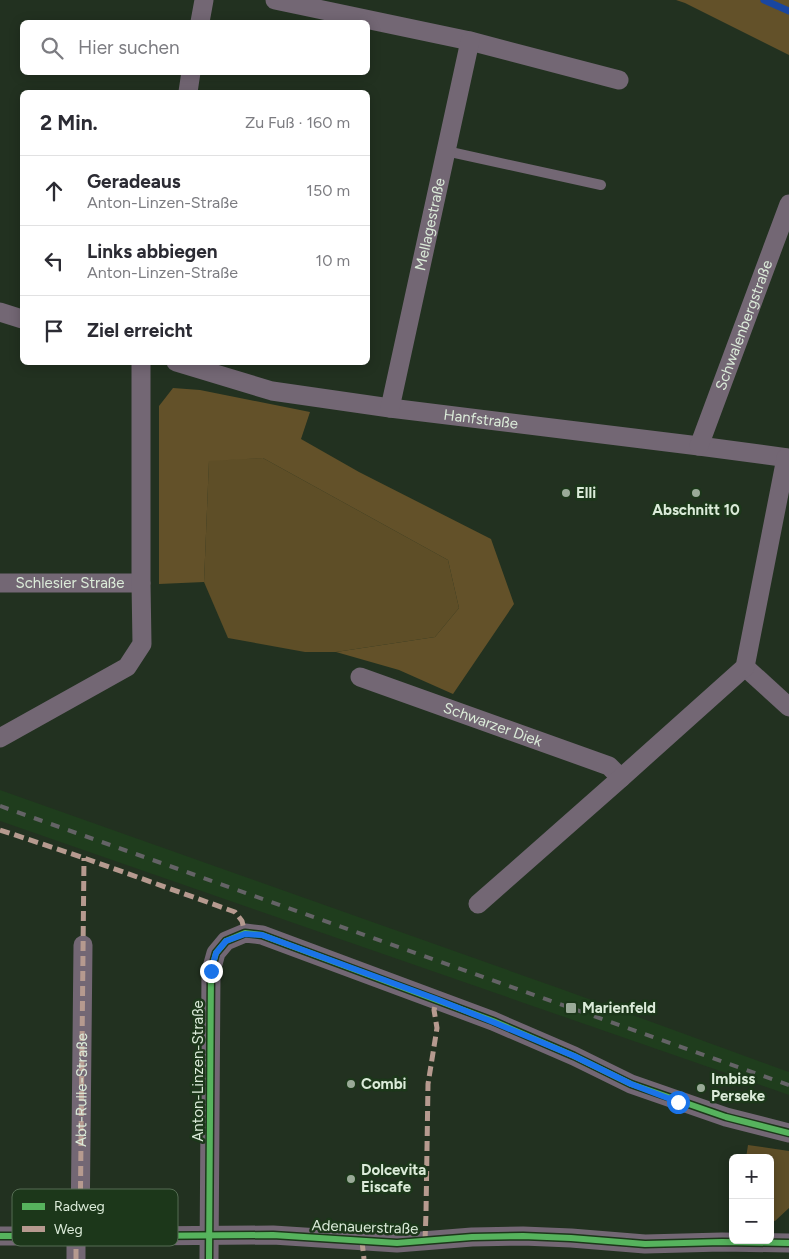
<!DOCTYPE html>
<html lang="de">
<head>
<meta charset="utf-8">
<style>
	:root { --surface:#fff; --page:#f2f2f3; --text:#2b2b33; --muted:#7c7c81; --line:#e1e1e2 }
	body { margin:0; font-family:Figtree,sans-serif; background:var(--page); color:var(--text) }
	.controls { position:absolute; right:15px; bottom:15px; display:grid; overflow:hidden; border-radius:8px; box-shadow:0 2px 12px #0003 }
	.controls button { width:45px; height:45px; display:grid; place-items:center; padding:0; border:0; border-bottom:1px solid var(--line); background:var(--surface); color:var(--text); font:25px sans-serif }
	.stop { position:absolute; width:15px; height:15px; margin:-11px; border:4px solid #1a73e8; border-radius:50%; background:#fff }
	.stop.end { background:#1a73e8; border-color:#fff; box-shadow:0 1px 5px #0008 }
	.list { margin:0; padding:0; list-style:none }
	h2 { display:flex; justify-content:space-between; align-items:center; height:65px; margin:0; padding:0 20px; font-size:21px }
	h2 small { font-size:16px; font-weight:400; color:var(--muted) }
	.list li { display:grid; grid-template-columns:32px 1fr auto; gap:15px; align-items:center; box-sizing:border-box; height:70px; padding:0 20px; border-top:1px solid var(--line) }
	.list b { display:block; font-size:19px; white-space:nowrap }
	.list p { margin:0; font-size:16px; white-space:nowrap; color:var(--muted) }
	.list em { font-size:16px; font-style:normal; color:var(--muted) }
	.icon { flex:none; width:28px; height:28px; fill:none; stroke:currentColor; stroke-width:2; stroke-linecap:round; stroke-linejoin:round }
	.map { position:relative; flex:none; width:789px; height:1259px; overflow:hidden }
	.search { position:absolute; background:var(--surface); box-shadow:0 2px 12px #0003; left:20px; top:20px; width:350px; height:55px; display:flex; align-items:center; gap:12px; box-sizing:border-box; padding:0 18px; border-radius:8px; color:var(--muted); font-size:19px }
	.panel { position:absolute; background:var(--surface); box-shadow:0 2px 12px #0003; left:20px; top:90px; width:350px; height:275px; border-radius:8px }
	.map>svg:first-child { display:block }
</style>
</head>
<body>
<div class="map">
<svg width="789" height="1259" viewBox="0 0 789 1259">
	<rect width="100%" height="100%" fill="#223120"/>
	<path fill="#1f3d1d" d="M0 790 564 990 789 1072V1095L0 821Z"/>
	<g fill="#5e4e27">
		<path d="M263 458 448 560 459 608 435 637 336 652H305L228 638 204 582 209 460Z"/>
		<path d="M748 1145 789 1151V1208L775 1221H770V1158H746Z"/>
	</g>
	<g fill="#635129">
		<path d="M676 0H789V55L685 3Z"/>
		<path d="M173 388 200 390 310 412 301 439 359 472 491 539 514 604 453 694 399 670 336 652 435 637 459 608 448 560 263 458 209 461 204 582 159 584V406Z"/>
	</g>
	<g fill="none" stroke-linecap="round" stroke-linejoin="round">
		<path stroke="#1946a0" stroke-width="7" d="M764 0 789 11"/>
		<path stroke="#736774" stroke-width="10" d="M446 151 601 185"/>
		<g stroke="#736774" stroke-width="19">
			<path d="M275 0 470 41 619 80"/>
			<path d="M200 22 204 0"/>
			<path d="M188 92 191 72"/>
			<path d="M0 312 22 319"/>
			<path id="s1" d="M176 362 272 391 390 408 699 446 789 458"/>
			<path id="s2" d="M390 408 470 41"/>
			<path id="s3" d="M699 446 789 204"/>
			<path id="s4" d="M0 583H141"/>
			<path d="M745 667 789 707"/>
			<path id="s5" d="M360 677 609 766 621 778"/>
			<path d="M0 738 127 667 142 644 141 583V362"/>
			<path d="M478 904 621 778 745 667 786 458"/>
			<path d="M0 1236H135L273 1235 397 1243 472 1237 523 1236 571 1238 645 1244 722 1242 789 1243"/>
			<path d="M80 1236 83 945"/>
			<path d="M76 1259V1236"/>
			<path d="M209 1259 211 971 216 953 226 941 245 933 262 935 493 1021 574 1056 631 1084 726 1117 789 1133"/>
		</g>
		<path stroke="#646366" stroke-width="4" stroke-dasharray="9 9" stroke-linecap="butt" d="M0 806 789 1085"/>
		<g stroke="#b69a8f" stroke-width="5" stroke-dasharray="10 5" stroke-linecap="butt">
			<path d="M0 830 84 858 235 912 242 921 245 933"/>
			<path id="s6" d="M80 1236 84 858"/>
			<path d="M362 1241 364 1259"/>
			<path d="M425 1241 426 1213 428 1084 437 1028 434 1010 437 999"/>
			<path d="M76 1259V1236"/>
		</g>
		<defs>
			<g id="cycleway">
				<path d="M0 1236H135L273 1235 397 1243 472 1237 523 1236 571 1238 645 1244 722 1242 789 1243"/>
				<path d="M209 1259 211 971 216 953 226 941 245 933 262 935 493 1021 574 1056 631 1084 726 1117 789 1133"/>
			</g>
		</defs>
		<use href="#cycleway" stroke="#1c371a" stroke-width="9"/>
		<use href="#cycleway" stroke="#56b35d" stroke-width="6"/>
	</g>
	<g fill="none" stroke-linecap="round" stroke-linejoin="round">
		<path stroke="#1a73e8" stroke-width="6" d="M211 971 216 953 226 941 245 934 262 935 436 999 493 1022 574 1056 631 1084 678 1102"/>
	</g>
	<g fill="#9aaa98" stroke="#1c371a" stroke-width="2">
		<circle cx="566" cy="493" r="5"/>
		<circle cx="696" cy="493" r="5"/>
		<rect x="565" y="1002" width="12" height="12" rx="2.5"/>
		<circle cx="351" cy="1084" r="5"/>
		<circle cx="701" cy="1088" r="5"/>
		<circle cx="351" cy="1179" r="5"/>
	</g>
	<g text-anchor="middle" dominant-baseline="central" stroke-width="5" stroke-linejoin="round" paint-order="stroke">
		<g font-size="15" fill="#dbebd9" stroke="#1c371a">
			<text stroke="none"><textPath href="#s2" startOffset="188">Mellagestraße</textPath></text>
			<text stroke="none"><textPath href="#s3" startOffset="129">Schwalenbergstraße</textPath></text>
			<text stroke="none"><textPath href="#s1" startOffset="311">Hanfstraße</textPath></text>
			<text stroke="none"><textPath href="#s4" startOffset="70">Schlesier Straße</textPath></text>
			<text stroke="none"><textPath href="#s5" startOffset="141">Schwarzer Diek</textPath></text>
			<text transform="translate(198 1071) rotate(-90)">Anton-Linzen-Straße</text>
			<text stroke="none"><textPath href="#s6" startOffset="146">Abt-Rulle-Straße</textPath></text>
			<text transform="translate(365 1227) rotate(2)">Adenauerstraße</text>
		</g>
		<g font-size="15" font-weight="bold" fill="#dbebd9" stroke="#1c371a" text-anchor="start">
			<text x="576" y="493">Elli</text>
			<text x="696" y="510" text-anchor="middle">Abschnitt 10</text>
			<text x="582" y="1008">Marienfeld</text>
			<text x="711" y="1079">Imbiss<tspan x="711" dy="17">Perseke</tspan></text>
			<text x="361" y="1084">Combi</text>
			<text x="361" y="1170">Dolcevita<tspan x="361" dy="17">Eiscafe</tspan></text>
		</g>
	</g>
	<rect x="12" y="1189" width="166" height="57" rx="8" fill="#1c371a" stroke="#556d53" stroke-width="1"/>
	<rect x="22" y="1203" width="23" height="7" fill="#56b35d"/>
	<rect x="22" y="1226" width="23" height="6" fill="#b69a8f"/>
	<g font-size="14" fill="#dbebd9">
		<text x="54" y="1211">Radweg</text>
		<text x="54" y="1234">Weg</text>
	</g>
</svg>
<div class="controls">
<button>+</button>
<button>−</button>
</div>
<div class="stop" style="left:678px;top:1102px"></div>
<div class="stop end" style="left:211px;top:971px"></div>
<div class="search"><svg class="icon" aria-label="search" viewBox="0 0 24 24"><circle cx="10" cy="10" r="6"/><path d="M15 15l6 6"/></svg>Hier suchen</div>
<section class="panel">
<h2>2 Min.<small>Zu Fuß · 160 m</small></h2>
<ul class="list">
<li><svg class="icon" aria-label="ahead" viewBox="0 0 24 24"><path d="M12 20V5M6 11l6-6 6 6"/></svg><div><b>Geradeaus</b><p>Anton-Linzen-Straße</p></div><em>150 m</em></li>
<li><svg class="icon" aria-label="left" viewBox="0 0 24 24"><path d="M17 20v-9H6M10 6l-5 5 5 5"/></svg><div><b>Links abbiegen</b><p>Anton-Linzen-Straße</p></div><em>10 m</em></li>
<li><svg class="icon" aria-label="arrive" viewBox="0 0 24 24"><path d="M6 21V4h12l-3 4 3 4H6"/></svg><div><b>Ziel erreicht</b></div></li>
</ul>
</section>
</div>
</body>
</html>
